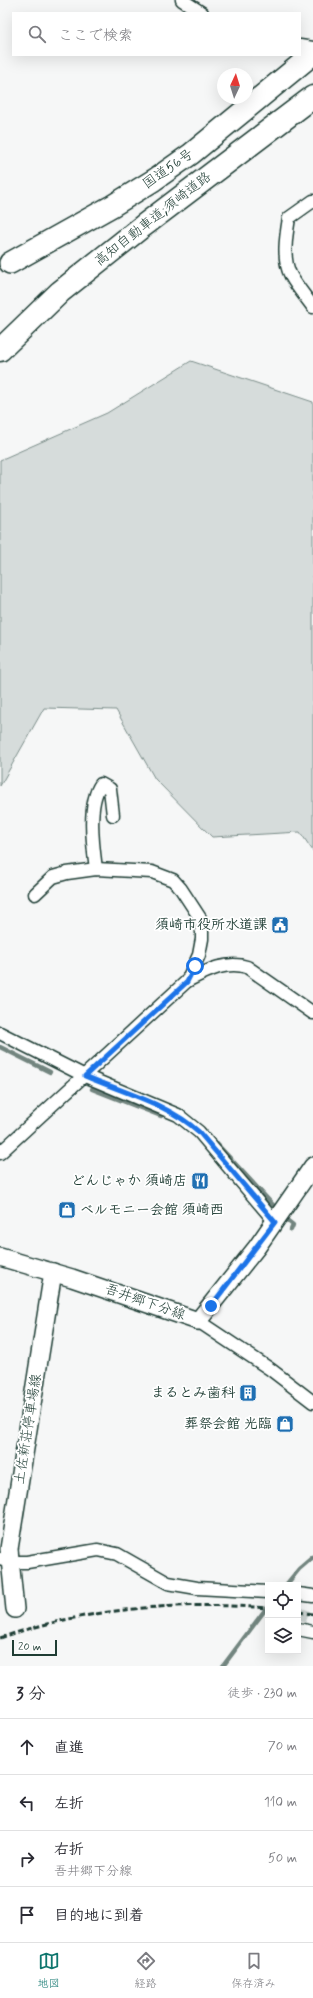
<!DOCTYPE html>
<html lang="ja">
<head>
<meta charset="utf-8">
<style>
	:root { --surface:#fff; --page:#f7f7f7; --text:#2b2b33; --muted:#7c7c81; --line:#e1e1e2; --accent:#0f766e }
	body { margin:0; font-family:Mynerve,"Klee One",sans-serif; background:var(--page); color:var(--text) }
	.controls { position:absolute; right:12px; bottom:12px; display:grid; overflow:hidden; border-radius:0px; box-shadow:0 4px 16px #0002 }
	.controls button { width:36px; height:36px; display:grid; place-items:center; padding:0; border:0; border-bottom:1px solid var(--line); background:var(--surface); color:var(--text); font:20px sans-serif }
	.compass { position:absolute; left:217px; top:68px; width:36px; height:36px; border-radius:50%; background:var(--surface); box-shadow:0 4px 16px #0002; rotate:4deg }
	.scale { position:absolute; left:12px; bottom:10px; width:45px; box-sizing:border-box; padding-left:4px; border:2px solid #1f3d34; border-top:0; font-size:11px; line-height:14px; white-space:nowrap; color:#1f3d34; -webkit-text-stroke:3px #fff; paint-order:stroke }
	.stop { position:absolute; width:12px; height:12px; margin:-9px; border:3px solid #1a73e8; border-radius:50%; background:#fff }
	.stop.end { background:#1a73e8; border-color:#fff; box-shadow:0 1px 4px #0008 }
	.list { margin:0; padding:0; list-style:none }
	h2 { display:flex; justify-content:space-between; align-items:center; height:52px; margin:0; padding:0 16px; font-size:17px }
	h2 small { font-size:13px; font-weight:400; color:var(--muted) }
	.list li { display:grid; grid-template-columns:26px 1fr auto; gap:12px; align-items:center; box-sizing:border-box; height:56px; padding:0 16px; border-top:1px solid var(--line) }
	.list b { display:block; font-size:15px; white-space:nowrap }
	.list p { margin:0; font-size:13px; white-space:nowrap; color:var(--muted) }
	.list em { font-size:13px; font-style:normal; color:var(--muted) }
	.icon { flex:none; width:22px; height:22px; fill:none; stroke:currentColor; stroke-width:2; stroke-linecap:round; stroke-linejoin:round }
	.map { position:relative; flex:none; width:313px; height:1666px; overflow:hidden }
	.search { position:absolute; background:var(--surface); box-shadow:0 4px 16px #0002; left:12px; right:12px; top:12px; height:44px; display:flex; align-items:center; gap:10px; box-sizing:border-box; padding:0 14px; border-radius:0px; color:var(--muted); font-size:15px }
	.sheet { height:276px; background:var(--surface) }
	nav { display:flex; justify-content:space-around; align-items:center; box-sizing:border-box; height:56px; border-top:1px solid var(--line); background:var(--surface); font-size:11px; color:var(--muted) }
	nav a { display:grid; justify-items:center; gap:2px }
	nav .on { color:var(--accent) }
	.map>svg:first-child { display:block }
</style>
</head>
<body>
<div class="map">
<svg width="313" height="1666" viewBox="0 0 313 1666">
	<rect width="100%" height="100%" fill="#f6f7f7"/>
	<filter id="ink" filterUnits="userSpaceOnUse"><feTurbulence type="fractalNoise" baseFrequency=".025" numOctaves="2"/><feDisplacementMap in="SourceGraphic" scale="8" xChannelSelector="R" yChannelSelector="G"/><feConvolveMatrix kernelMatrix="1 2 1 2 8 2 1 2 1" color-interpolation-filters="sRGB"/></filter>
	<g filter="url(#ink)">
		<path fill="#d6dcdb" stroke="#7a8c88" d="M191 361 313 402V851L300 832 212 837 155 779 116 710 44 708 0 786V460L107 413Z"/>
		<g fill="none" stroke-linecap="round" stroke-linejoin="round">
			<g stroke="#72857f" stroke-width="4.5">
				<path d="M0 1047 50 1072"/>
				<path d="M92 1089 161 1116"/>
				<path d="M216 1143 273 1205"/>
				<path d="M288 1221 293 1225 291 1230"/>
				<path d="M286 1585 299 1569 313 1557"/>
				<path d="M223 1666 268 1606"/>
			</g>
			<path stroke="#cbd2d0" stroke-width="12" stroke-dasharray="12 6" stroke-linecap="butt" d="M300 1620 306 1606"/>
			<defs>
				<g id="minor">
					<path d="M182 0 202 13"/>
					<path d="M300 46 313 48"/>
					<path d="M313 201 289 218C286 236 282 260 291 276 297 287 306 297 313 307"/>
					<path d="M96 869C93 846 87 804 101 784L110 789 113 815"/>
					<path d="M35 894 53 877 67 873 96 869 152 872 173 880 181 889 200 918 202 926V939L199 955 187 981"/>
					<path d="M0 1033 85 1076 178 1115 199 1132 275 1222"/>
					<path d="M0 1153 187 981C205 972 226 960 247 967L313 1013"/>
					<path d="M198 1321 270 1369 313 1402"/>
					<path d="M0 1559 10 1562H27L98 1550 117 1554 168 1583 197 1588 268 1592"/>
					<path d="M298 1594 313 1596"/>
					<path d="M298 1629 313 1632"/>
				</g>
				<g id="secondary">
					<path d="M0 1257 72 1278 198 1321 257 1247 313 1166"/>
					<path d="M15 1609 9 1549 53 1272"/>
				</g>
				<path id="trunk" d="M10 263 112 206 154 180 191 154 313 54"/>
				<path id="motorway" d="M0 350 60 292 143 226 313 97"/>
			</defs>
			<use href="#minor" stroke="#1f3d34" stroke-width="15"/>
			<use href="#secondary" stroke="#1f3d34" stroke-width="20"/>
			<use href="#trunk" stroke="#1f3d34" stroke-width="24"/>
			<use href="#motorway" stroke="#1f3d34" stroke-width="25"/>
			<use href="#minor" stroke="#fff" stroke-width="12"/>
			<use href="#secondary" stroke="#fff" stroke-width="17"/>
			<use href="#trunk" stroke="#fff" stroke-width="21"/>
			<use href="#motorway" stroke="#fff" stroke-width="22"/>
			<g stroke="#1f3d34" stroke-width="3" stroke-dasharray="6 3" stroke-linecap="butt">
				<path d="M298 1612 313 1614"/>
				<path d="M0 1638C87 1608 177 1601 268 1608"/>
			</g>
		</g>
	</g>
	<g fill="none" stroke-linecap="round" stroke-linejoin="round" filter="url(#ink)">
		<path stroke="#1a73e8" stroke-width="5" d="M195 966 187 982 85 1076C122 1092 169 1104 199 1132L275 1222 211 1306"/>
	</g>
	<defs>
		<symbol id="civic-square" viewBox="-11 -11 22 22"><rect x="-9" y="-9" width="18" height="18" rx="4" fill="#1f6fb2" stroke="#fff"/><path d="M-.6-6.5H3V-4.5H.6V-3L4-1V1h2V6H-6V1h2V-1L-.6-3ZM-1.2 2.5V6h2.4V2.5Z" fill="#fff"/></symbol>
		<symbol id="restaurant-square" viewBox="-11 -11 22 22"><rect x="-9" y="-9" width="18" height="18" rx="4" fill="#1f6fb2" stroke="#fff"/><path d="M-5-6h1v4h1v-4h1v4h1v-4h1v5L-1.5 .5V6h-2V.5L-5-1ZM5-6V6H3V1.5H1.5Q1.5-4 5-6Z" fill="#fff"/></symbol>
		<symbol id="shop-square" viewBox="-11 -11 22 22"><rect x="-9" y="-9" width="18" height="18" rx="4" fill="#1f6fb2" stroke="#fff"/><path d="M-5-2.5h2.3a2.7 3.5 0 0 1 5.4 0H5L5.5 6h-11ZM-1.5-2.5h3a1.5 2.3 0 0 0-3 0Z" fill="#fff"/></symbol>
		<symbol id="building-square" viewBox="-11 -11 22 22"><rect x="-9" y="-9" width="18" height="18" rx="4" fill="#1f6fb2" stroke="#fff"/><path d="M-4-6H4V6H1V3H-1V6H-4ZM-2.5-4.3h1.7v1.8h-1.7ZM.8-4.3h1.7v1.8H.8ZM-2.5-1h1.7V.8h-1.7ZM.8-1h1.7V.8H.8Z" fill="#fff"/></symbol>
	</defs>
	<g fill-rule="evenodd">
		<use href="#civic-square" x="270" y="915" width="20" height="20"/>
		<use href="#restaurant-square" x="190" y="1171" width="20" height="20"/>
		<use href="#shop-square" x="57" y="1200" width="20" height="20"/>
		<use href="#building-square" x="238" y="1383" width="20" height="20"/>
		<use href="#shop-square" x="275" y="1414" width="20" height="20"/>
	</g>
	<g text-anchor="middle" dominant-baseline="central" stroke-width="3.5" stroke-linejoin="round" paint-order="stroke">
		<g font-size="14" fill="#1f3d34" stroke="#fff">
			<text transform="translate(168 169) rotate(-35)">国道56号</text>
			<text transform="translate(153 219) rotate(-38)">高知自動車道;須崎道路</text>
			<text transform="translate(145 1302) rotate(19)">吾井郷下分線</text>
			<text transform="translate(28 1429) rotate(-81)">土佐新荘停車場線</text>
		</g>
		<g font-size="14" font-weight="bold" fill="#1f3d34" stroke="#fff" text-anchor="end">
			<text x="267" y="925">須崎市役所水道課</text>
			<text x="187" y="1181">どんじゃか 須崎店</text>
			<text x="80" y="1210" text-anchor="start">ベルモニー会館 須崎西</text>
			<text x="235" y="1393">まるとみ歯科</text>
			<text x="272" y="1424">葬祭会館 光臨</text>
		</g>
	</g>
</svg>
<div class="controls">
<button><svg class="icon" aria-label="locate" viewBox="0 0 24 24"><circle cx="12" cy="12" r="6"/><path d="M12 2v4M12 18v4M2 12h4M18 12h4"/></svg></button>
<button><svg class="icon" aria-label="layers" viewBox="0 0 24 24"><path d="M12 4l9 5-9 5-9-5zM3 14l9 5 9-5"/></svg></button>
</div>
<svg class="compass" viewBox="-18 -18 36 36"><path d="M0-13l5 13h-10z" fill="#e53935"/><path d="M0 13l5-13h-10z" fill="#7c7c81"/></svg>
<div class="scale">20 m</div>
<div class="stop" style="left:195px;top:966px"></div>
<div class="stop end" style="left:211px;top:1306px"></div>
<div class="search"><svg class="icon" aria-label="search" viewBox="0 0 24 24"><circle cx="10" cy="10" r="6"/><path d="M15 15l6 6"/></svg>ここで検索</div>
</div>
<section class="sheet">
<h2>3 分<small>徒歩 · 230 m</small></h2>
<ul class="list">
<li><svg class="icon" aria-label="ahead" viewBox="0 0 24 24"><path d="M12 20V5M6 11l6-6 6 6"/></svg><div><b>直進</b></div><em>70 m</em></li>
<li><svg class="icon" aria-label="left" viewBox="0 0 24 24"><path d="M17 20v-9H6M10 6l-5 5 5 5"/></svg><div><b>左折</b></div><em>110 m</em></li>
<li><svg class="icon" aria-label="right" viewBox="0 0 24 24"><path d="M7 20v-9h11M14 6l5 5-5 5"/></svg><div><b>右折</b><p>吾井郷下分線</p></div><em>50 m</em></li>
<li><svg class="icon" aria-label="arrive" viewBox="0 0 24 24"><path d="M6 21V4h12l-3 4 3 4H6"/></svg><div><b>目的地に到着</b></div></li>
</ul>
</section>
<nav>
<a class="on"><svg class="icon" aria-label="map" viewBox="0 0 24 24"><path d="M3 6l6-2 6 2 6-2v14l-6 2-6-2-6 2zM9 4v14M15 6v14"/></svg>地図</a>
<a><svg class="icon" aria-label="directions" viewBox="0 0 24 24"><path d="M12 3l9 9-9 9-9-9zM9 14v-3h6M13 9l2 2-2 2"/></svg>経路</a>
<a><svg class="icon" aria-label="saved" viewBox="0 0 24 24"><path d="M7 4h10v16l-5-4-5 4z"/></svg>保存済み</a>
</nav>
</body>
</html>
